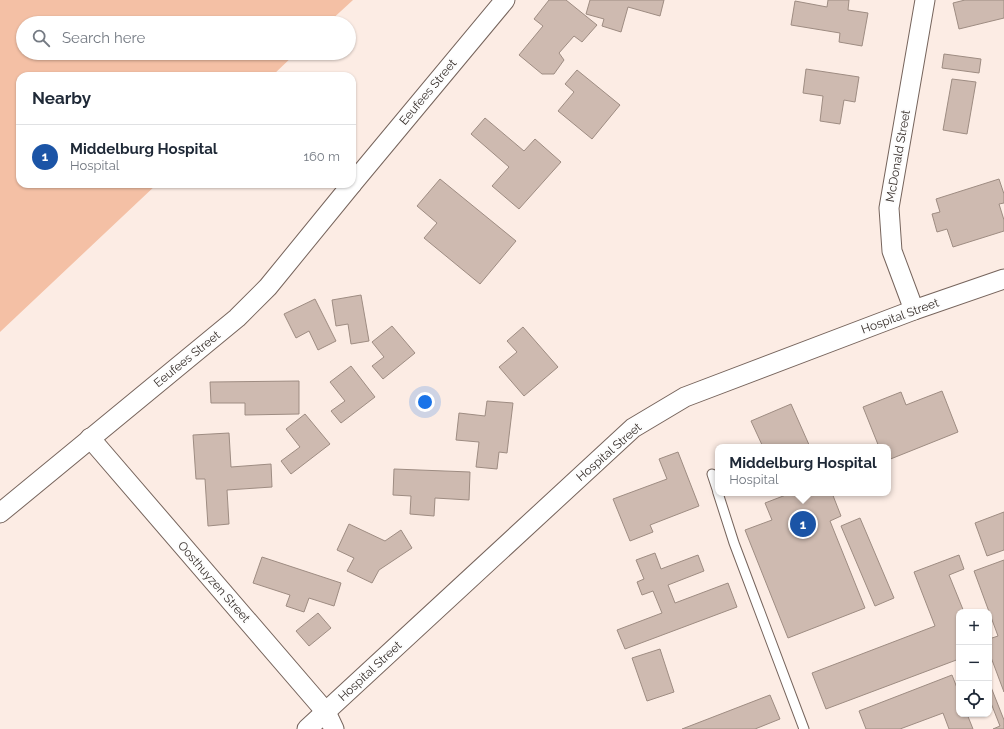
<!DOCTYPE html>
<html lang="en">
<head>
<meta charset="utf-8">
<style>
	:root { --surface:#fff; --page:#f2f2f3; --text:#1f2937; --muted:#747a83; --line:#e0e1e3; --accent:#1b54a6 }
	body { margin:0; font-family:Raleway,sans-serif; background:var(--page); color:var(--text) }
	.controls { position:absolute; right:12px; bottom:12px; display:grid; overflow:hidden; border-radius:8px; box-shadow:0 1px 3px #0004 }
	.controls button { width:36px; height:36px; display:grid; place-items:center; padding:0; border:0; border-bottom:1px solid var(--line); background:var(--surface); color:var(--text); font:20px sans-serif }
	.you { position:absolute; left:425px; top:402px; width:14px; height:14px; margin:-10px; border:3px solid #fff; border-radius:50%; background:#1a73e8; box-shadow:0 0 0 6px #1a73e833 }
	.badge { display:grid; place-items:center; width:26px; height:26px; border-radius:50%; background:var(--accent); color:#fff; font-size:13px; font-weight:700 }
	.pin { position:absolute; translate:-50% -50%; border:2px solid #fff; box-shadow:0 1px 4px #0006 }
	.popup { position:absolute; left:715px; top:444px; width:176px; height:52px; box-sizing:border-box; display:grid; place-content:center; border-radius:8px; background:var(--surface); filter:drop-shadow(0 1px 3px #0005); font-size:13px; white-space:nowrap; color:var(--muted) }
	.popup b { font-size:15px; color:var(--text) }
	.popup::after { content:''; position:absolute; left:50%; top:100%; margin-left:-8px; border:8px solid transparent; border-top-color:var(--surface) }
	.list { margin:0; padding:0; list-style:none }
	h2 { display:flex; justify-content:space-between; align-items:center; height:52px; margin:0; padding:0 16px; font-size:17px }
	h2 small { font-size:13px; font-weight:400; color:var(--muted) }
	.list li { display:grid; grid-template-columns:26px 1fr auto; gap:12px; align-items:center; box-sizing:border-box; height:64px; padding:0 16px; border-top:1px solid var(--line) }
	.list b { display:block; font-size:15px; white-space:nowrap }
	.list p { margin:0; font-size:13px; white-space:nowrap; color:var(--muted) }
	.list em { font-size:13px; font-style:normal; color:var(--muted) }
	.icon { flex:none; width:22px; height:22px; fill:none; stroke:currentColor; stroke-width:2; stroke-linecap:round; stroke-linejoin:round }
	.map { position:relative; flex:none; width:1004px; height:729px; overflow:hidden }
	.search { position:absolute; background:var(--surface); box-shadow:0 1px 3px #0004; left:16px; top:16px; width:340px; height:44px; display:flex; align-items:center; gap:10px; box-sizing:border-box; padding:0 14px; border-radius:22px; color:var(--muted); font-size:15px }
	.panel { position:absolute; background:var(--surface); box-shadow:0 1px 3px #0004; left:16px; top:72px; width:340px; height:116px; border-radius:12px }
	.map>svg:first-child { display:block }
</style>
</head>
<body>
<div class="map">
<svg width="1004" height="729" viewBox="0 0 1004 729">
	<rect width="100%" height="100%" fill="#fcece4"/>
	<path fill="#f4c0a5" d="M0 0H353L328 23H23V53H296L272 76H20V184H157L0 332Z"/>
	<g fill="#cebab0" stroke="#9e8c82">
		<path d="M549 0H566L597 25 582 42 574 36 559 53 564 60 554 74H542L519 55 543 26 534 19Z"/>
		<path d="M590 0H664L660 16 628 7 621 32 602 26 604 19 586 14Z"/>
		<path d="M828 0H849L848 10 868 13 862 46 839 42 840 33 791 25 795 1 827 7Z"/>
		<path d="M965 0H1004V18L959 29 953 3Z"/>
		<path d="M944 54 981 59 979 73 942 68Z"/>
		<path d="M806 69 859 77 855 102 844 100 840 124 820 121 823 96 803 93Z"/>
		<path d="M577 70 620 105 592 139 558 111 574 92 565 84Z"/>
		<path d="M952 79 976 82 967 134 943 130Z"/>
		<path d="M485 118 524 151 535 139 561 162 519 209 492 186 509 167 471 134Z"/>
		<path d="M440 179 516 241 480 284 424 238 437 223 417 206Z"/>
		<path d="M999 179 1004 194V203L999 204 1004 220V231L953 247 947 229 937 232 932 214 940 212 936 199Z"/>
		<path d="M361 295 369 341 351 344 348 324 336 326 332 300Z"/>
		<path d="M315 299 336 341 318 350 309 331 296 338 284 314Z"/>
		<path d="M392 326 415 353 383 379 372 366 384 357 372 342Z"/>
		<path d="M523 327 558 367 524 396 499 367 517 352 507 341Z"/>
		<path d="M351 366 375 397 341 423 331 411 345 401 330 382Z"/>
		<path d="M299 381V414L245 415V403H211L210 382Z"/>
		<path d="M942 391 958 432 888 460V447H879L863 407 901 392 906 405Z"/>
		<path d="M487 401 513 403 507 453 499 452 497 469 476 467 479 442 456 440 459 413 485 416Z"/>
		<path d="M791 404 810 447H763L751 421Z"/>
		<path d="M305 414 330 444 291 474 281 461 300 447 286 429Z"/>
		<path d="M229 433 231 467 271 464 272 487 227 490 229 524 208 526 205 479H196L193 435Z"/>
		<path d="M678 452 699 506 650 525 653 532 630 541 613 499 667 479 659 459Z"/>
		<path d="M394 469 470 472 469 500 435 498 434 516 410 514 411 496 393 495Z"/>
		<path d="M791 493H832L841 516 830 521 865 608 788 638 745 530 772 520 765 503Z"/>
		<path d="M1004 512V550L987 556 975 523Z"/>
		<path d="M860 518 894 598 875 606 841 526Z"/>
		<path d="M349 524 385 541 401 530 412 548 379 570 372 583 347 571 354 558 337 550Z"/>
		<path d="M655 553 661 569 698 555 704 571 668 585 675 603 728 583 737 607 625 649 617 630 662 613 653 591 642 595 637 582 644 579 636 560Z"/>
		<path d="M959 555 964 569 949 575 964 612H959V659L826 709 812 673 935 626 914 572Z"/>
		<path d="M262 557 341 583 334 606 309 598 304 612 286 606 290 595 253 583Z"/>
		<path d="M1004 560V692L989 652V639L998 636 974 571Z"/>
		<path d="M318 613 331 628 309 646 296 631Z"/>
		<path d="M660 649 674 692 647 701 632 658Z"/>
		<path d="M952 675 959 693V714H967L973 729H949L943 713 900 729H866L859 711Z"/>
		<path d="M989 682 1004 720V729H993L1000 726 989 698Z"/>
		<path d="M770 695 780 719 755 729H682Z"/>
	</g>
	<g fill="none" stroke-linecap="round" stroke-linejoin="round">
		<defs>
			<g id="service">
				<path d="M712 474 718 492"/>
				<path d="M718 493 734 543 804 729"/>
			</g>
			<g id="minor">
				<path d="M352 184 505 0"/>
				<path d="M914 310 892 251 889 208 925 0"/>
				<path d="M90 438 326 712 334 729"/>
				<path d="M0 513 237 318 268 287 352 184"/>
				<path d="M307 729 633 428 685 397 914 310 1004 279"/>
			</g>
		</defs>
		<use href="#service" stroke="#76645c" stroke-width="11"/>
		<use href="#minor" stroke="#76645c" stroke-width="21"/>
		<use href="#service" stroke="#fff" stroke-width="9"/>
		<use href="#minor" stroke="#fff" stroke-width="19"/>
	</g>
	<g text-anchor="middle" dominant-baseline="central" stroke-width="4" stroke-linejoin="round" paint-order="stroke">
		<g font-size="12" fill="#362e2a" stroke="#fdfdfd">
			<text transform="translate(428 92) rotate(-50)">Eeufees Street</text>
			<text transform="translate(898 156) rotate(-80)">McDonald Street</text>
			<text transform="translate(900 316) rotate(-20)">Hospital Street</text>
			<text transform="translate(187 359) rotate(-39)">Eeufees Street</text>
			<text transform="translate(609 452) rotate(-41)">Hospital Street</text>
			<text transform="translate(214 582) rotate(49)">Oosthuyzen Street</text>
			<text transform="translate(370 671) rotate(-43)">Hospital Street</text>
		</g>
	</g>
</svg>
<div class="controls">
<button>+</button>
<button>−</button>
<button><svg class="icon" aria-label="locate" viewBox="0 0 24 24"><circle cx="12" cy="12" r="6"/><path d="M12 2v4M12 18v4M2 12h4M18 12h4"/></svg></button>
</div>
<div class="you"></div>
<div class="pin badge" style="left:803px;top:524px">1</div>
<div class="popup"><b>Middelburg Hospital</b>Hospital</div>
<div class="search"><svg class="icon" aria-label="search" viewBox="0 0 24 24"><circle cx="10" cy="10" r="6"/><path d="M15 15l6 6"/></svg>Search here</div>
<section class="panel">
<h2>Nearby<small></small></h2>
<ul class="list">
<li><span class="badge">1</span><div><b>Middelburg Hospital</b><p>Hospital</p></div><em>160 m</em></li>
</ul>
</section>
</div>
</body>
</html>
